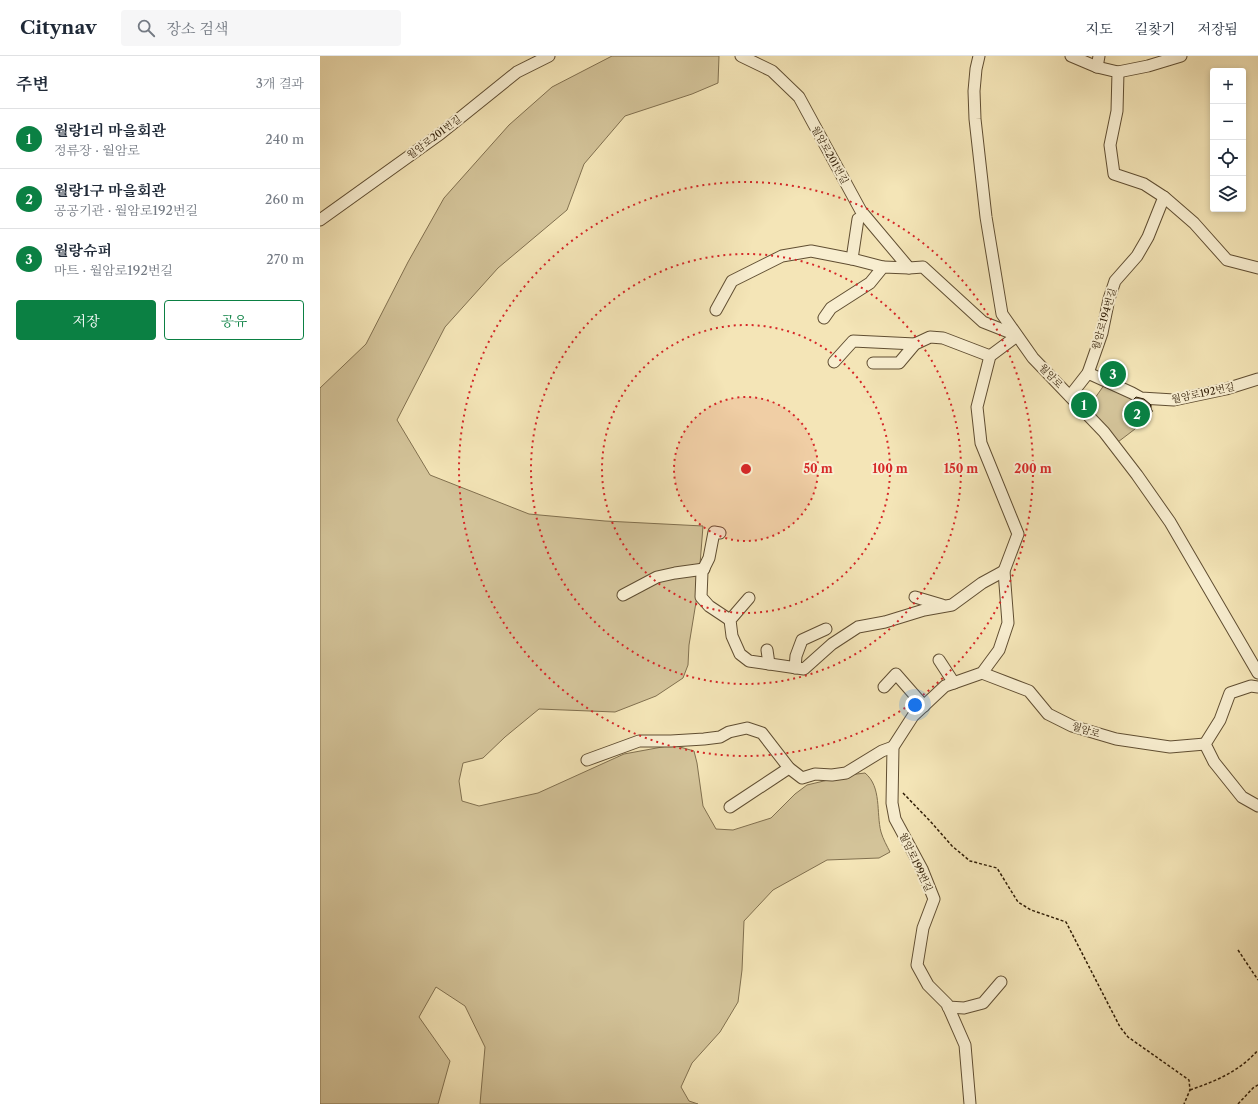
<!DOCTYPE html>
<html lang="ko">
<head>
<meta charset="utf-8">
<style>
	:root { --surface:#fff; --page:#f6f6f7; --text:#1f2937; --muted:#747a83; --line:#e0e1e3; --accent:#0b8043 }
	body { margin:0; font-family:"Libre Caslon Text","Noto Serif KR",serif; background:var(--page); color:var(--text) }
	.controls { position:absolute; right:12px; top:12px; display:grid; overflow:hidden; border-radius:4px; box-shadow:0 2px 6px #0003 }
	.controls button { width:36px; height:36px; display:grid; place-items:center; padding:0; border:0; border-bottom:1px solid var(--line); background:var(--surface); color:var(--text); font:20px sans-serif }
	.you { position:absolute; left:595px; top:649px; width:14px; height:14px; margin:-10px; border:3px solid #fff; border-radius:50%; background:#1a73e8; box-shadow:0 0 0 6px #1a73e833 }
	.badge { display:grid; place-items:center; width:26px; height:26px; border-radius:50%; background:var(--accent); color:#fff; font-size:13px; font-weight:700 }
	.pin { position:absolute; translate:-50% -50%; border:2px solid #fff; box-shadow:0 1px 4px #0006 }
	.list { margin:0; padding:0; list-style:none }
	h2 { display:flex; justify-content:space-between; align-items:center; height:52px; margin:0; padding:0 16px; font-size:17px }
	h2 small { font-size:13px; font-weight:400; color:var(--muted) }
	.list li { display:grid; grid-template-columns:26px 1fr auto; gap:12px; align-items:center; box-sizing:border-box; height:60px; padding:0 16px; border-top:1px solid var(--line) }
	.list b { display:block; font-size:15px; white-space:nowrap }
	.list p { margin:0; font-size:13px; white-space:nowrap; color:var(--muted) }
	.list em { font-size:13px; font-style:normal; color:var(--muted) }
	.actions { display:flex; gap:8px; padding:12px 16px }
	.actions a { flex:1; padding:9px 0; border:1px solid var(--accent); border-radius:4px; text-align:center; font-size:14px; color:var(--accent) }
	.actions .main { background:var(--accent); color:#fff }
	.icon { flex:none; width:22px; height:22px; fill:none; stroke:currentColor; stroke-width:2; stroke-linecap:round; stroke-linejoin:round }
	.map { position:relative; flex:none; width:938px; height:1048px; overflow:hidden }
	header { display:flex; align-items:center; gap:24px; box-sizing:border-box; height:56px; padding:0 20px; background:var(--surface); border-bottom:1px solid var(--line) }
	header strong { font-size:19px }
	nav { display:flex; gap:22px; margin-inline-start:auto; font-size:14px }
	.search { width:280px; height:36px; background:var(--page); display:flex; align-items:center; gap:10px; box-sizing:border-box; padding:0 14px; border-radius:4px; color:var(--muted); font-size:15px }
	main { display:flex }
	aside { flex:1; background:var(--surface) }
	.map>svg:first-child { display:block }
</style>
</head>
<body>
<header>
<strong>Citynav</strong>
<div class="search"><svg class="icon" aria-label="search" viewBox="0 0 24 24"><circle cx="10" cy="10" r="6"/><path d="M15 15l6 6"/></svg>장소 검색</div>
<nav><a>지도</a><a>길찾기</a><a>저장됨</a></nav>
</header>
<main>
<aside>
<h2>주변<small>3개 결과</small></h2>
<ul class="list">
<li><span class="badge">1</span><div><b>월랑1리 마을회관</b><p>정류장 · 월암로</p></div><em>240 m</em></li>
<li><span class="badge">2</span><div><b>월랑1구 마을회관</b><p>공공기관 · 월암로192번길</p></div><em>260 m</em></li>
<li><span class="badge">3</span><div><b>월랑슈퍼</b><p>마트 · 월암로192번길</p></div><em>270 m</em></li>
</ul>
<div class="actions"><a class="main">저장</a><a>공유</a></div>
</aside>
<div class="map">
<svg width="938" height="1048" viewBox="0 0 938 1048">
	<rect width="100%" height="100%" fill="#f4e5b7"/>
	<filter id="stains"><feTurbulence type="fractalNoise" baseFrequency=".005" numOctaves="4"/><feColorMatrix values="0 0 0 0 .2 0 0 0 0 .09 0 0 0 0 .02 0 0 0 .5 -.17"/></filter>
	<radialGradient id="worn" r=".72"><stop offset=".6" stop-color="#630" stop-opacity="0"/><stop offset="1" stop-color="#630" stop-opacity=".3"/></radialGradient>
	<g fill="#d3c399" stroke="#81704f">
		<path d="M292 0H399L398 27 372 38 305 60 264 108 247 154 178 212 125 271 77 364 110 419 209 458 285 465 383 470 378 534 369 589 368 609 363 622 336 640 295 656 219 653 185 681 163 702 143 707 139 725 142 745 159 750 218 737 304 698 353 689 374 695 377 707 383 750 396 773 413 774 451 762 475 738 487 729 529 719 545 717C562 731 556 757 561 776 563 783 567 790 570 796L559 802 507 804 453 834 424 865 422 914 418 946 400 976 372 1007 361 1031 369 1045 378 1048H160L165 991 145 950 116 931 99 961 130 1005 118 1048H0V332L46 288 88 206 124 142 189 69 232 31Z"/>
		<path d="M787 325 821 342 833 355 815 373 794 389 764 355 775 342Z"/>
	</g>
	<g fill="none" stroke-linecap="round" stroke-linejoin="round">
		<defs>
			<g id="minor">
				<path d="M421 0 452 15 479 41 541 155 589 212 603 211 663 266 696 279"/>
				<path d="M659 0 656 13 654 35 655 63 666 161 682 258 713 302 784 376 817 419 850 466 938 617"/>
				<path d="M751 0 777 11 798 16 797 55 790 89 794 118 824 128 844 141 828 181 817 200 795 225 789 243 782 277 768 317"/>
				<path d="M777 11 779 0"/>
				<path d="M798 16 828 10 861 0"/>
				<path d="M844 141 874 167 907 204 938 212"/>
				<path d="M538 163 532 203 563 211"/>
				<path d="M0 164 120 78 197 16 229 0"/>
				<path d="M396 254 412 225 462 200 491 195 532 203"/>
				<path d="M504 262 511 252 550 227 563 211 589 212"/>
				<path d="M514 306 533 285 595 288"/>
				<path d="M553 307H579L595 288 610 281 623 282 670 300"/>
				<path d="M750 340 768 317 812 337 821 342 854 344 906 333 938 323"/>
				<path d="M400 477 394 476 389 502 382 516 381 541 389 550 410 564"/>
				<path d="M303 539 337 521 355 517 384 513"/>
				<path d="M595 541 622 549"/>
				<path d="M429 542 410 564 412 580 420 598 429 605 484 613 512 588 538 571 565 566 604 554 632 549 662 527 684 515"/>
				<path d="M447 594 449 608"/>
				<path d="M619 604 634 627"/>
				<path d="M475 612 476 600 482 584 506 573"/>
				<path d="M662 617 709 635 728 658 752 670 796 683 850 691 885 688"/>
				<path d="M564 631 576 618 604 650"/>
				<path d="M938 631 931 630 910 637 900 664 885 688 894 706 922 741 938 750"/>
				<path d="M267 704 319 685H351L384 683 400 681 409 676 427 672 442 677 469 712"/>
				<path d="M410 751 469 712 482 722 495 718 512 719 526 717 562 695 573 691"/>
				<path d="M628 951 644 952 663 947 681 926"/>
				<path d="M650 1048 645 989 627 948 608 929 597 909 603 872 614 843 602 813 575 763 572 747 573 691 593 660 625 630 662 617 679 594 688 567 684 515 698 478 661 387 657 351 670 300 697 280"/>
			</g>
		</defs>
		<use href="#minor" stroke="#604e32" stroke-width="13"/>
		<g stroke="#2f1c05" stroke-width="1.5" stroke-dasharray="3 2" stroke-linecap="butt">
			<path d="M583 737 610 765 632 790 650 805 677 812 698 846 711 854 746 866 800 971 808 981 869 1024 870 1034 864 1048"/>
			<path d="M918 894 938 924"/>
			<path d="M870 1034C896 1025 920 1015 938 994"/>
			<path d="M918 1048 933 1032 938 1029"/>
		</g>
		<use href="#minor" stroke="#f8eed0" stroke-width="11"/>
	</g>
	<path fill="#807254" stroke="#2f1c05" d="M803 354 831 355 815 372 803 361Z"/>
	<path fill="#685d45" stroke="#2f1c05" d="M831 349V355L815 372V366Z"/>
	<path fill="#958562" stroke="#2f1c05" d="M816 341 824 343 831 349 815 366 803 354Z"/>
	<circle cx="426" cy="413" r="72" fill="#d62828" fill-opacity=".12"/>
	<g fill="none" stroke="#d62828" stroke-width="2" stroke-dasharray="2 4">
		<circle cx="426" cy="413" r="72"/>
		<circle cx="426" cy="413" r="144"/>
		<circle cx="426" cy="413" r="215"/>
		<circle cx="426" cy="413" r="287"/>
	</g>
	<g text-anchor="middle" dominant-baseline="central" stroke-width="4" stroke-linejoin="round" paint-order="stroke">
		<g font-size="10" fill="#2f1c05" stroke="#f8eed0">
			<text transform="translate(114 81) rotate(-37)">월암로201번길</text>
			<text transform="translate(510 99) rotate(61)">월암로201번길</text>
			<text transform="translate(784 263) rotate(-74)">월암로194번길</text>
			<text transform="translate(731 320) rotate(46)">월암로</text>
			<text transform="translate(883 337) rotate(-12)">월암로192번길</text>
			<text transform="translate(766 674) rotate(17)">월암로</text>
			<text transform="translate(596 806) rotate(65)">월암로199번길</text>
		</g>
	</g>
	<circle cx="426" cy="413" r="6" fill="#d62828" stroke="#f8eed0" stroke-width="2"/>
	<g font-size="12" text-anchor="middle" font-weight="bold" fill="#d62828" stroke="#f8eed0" stroke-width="4" stroke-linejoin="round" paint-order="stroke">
		<text x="498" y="417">50 m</text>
		<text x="570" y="417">100 m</text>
		<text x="641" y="417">150 m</text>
		<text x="713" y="417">200 m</text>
	</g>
	<rect width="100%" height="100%" filter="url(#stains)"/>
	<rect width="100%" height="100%" fill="url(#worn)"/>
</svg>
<div class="controls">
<button>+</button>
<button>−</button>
<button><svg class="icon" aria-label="locate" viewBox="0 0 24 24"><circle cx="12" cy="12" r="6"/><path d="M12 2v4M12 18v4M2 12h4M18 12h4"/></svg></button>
<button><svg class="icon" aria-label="layers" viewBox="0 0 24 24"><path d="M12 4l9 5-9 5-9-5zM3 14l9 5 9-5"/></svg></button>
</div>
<div class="you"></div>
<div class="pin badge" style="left:764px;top:349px">1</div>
<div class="pin badge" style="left:817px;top:358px">2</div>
<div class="pin badge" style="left:793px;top:318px">3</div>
</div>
</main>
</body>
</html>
